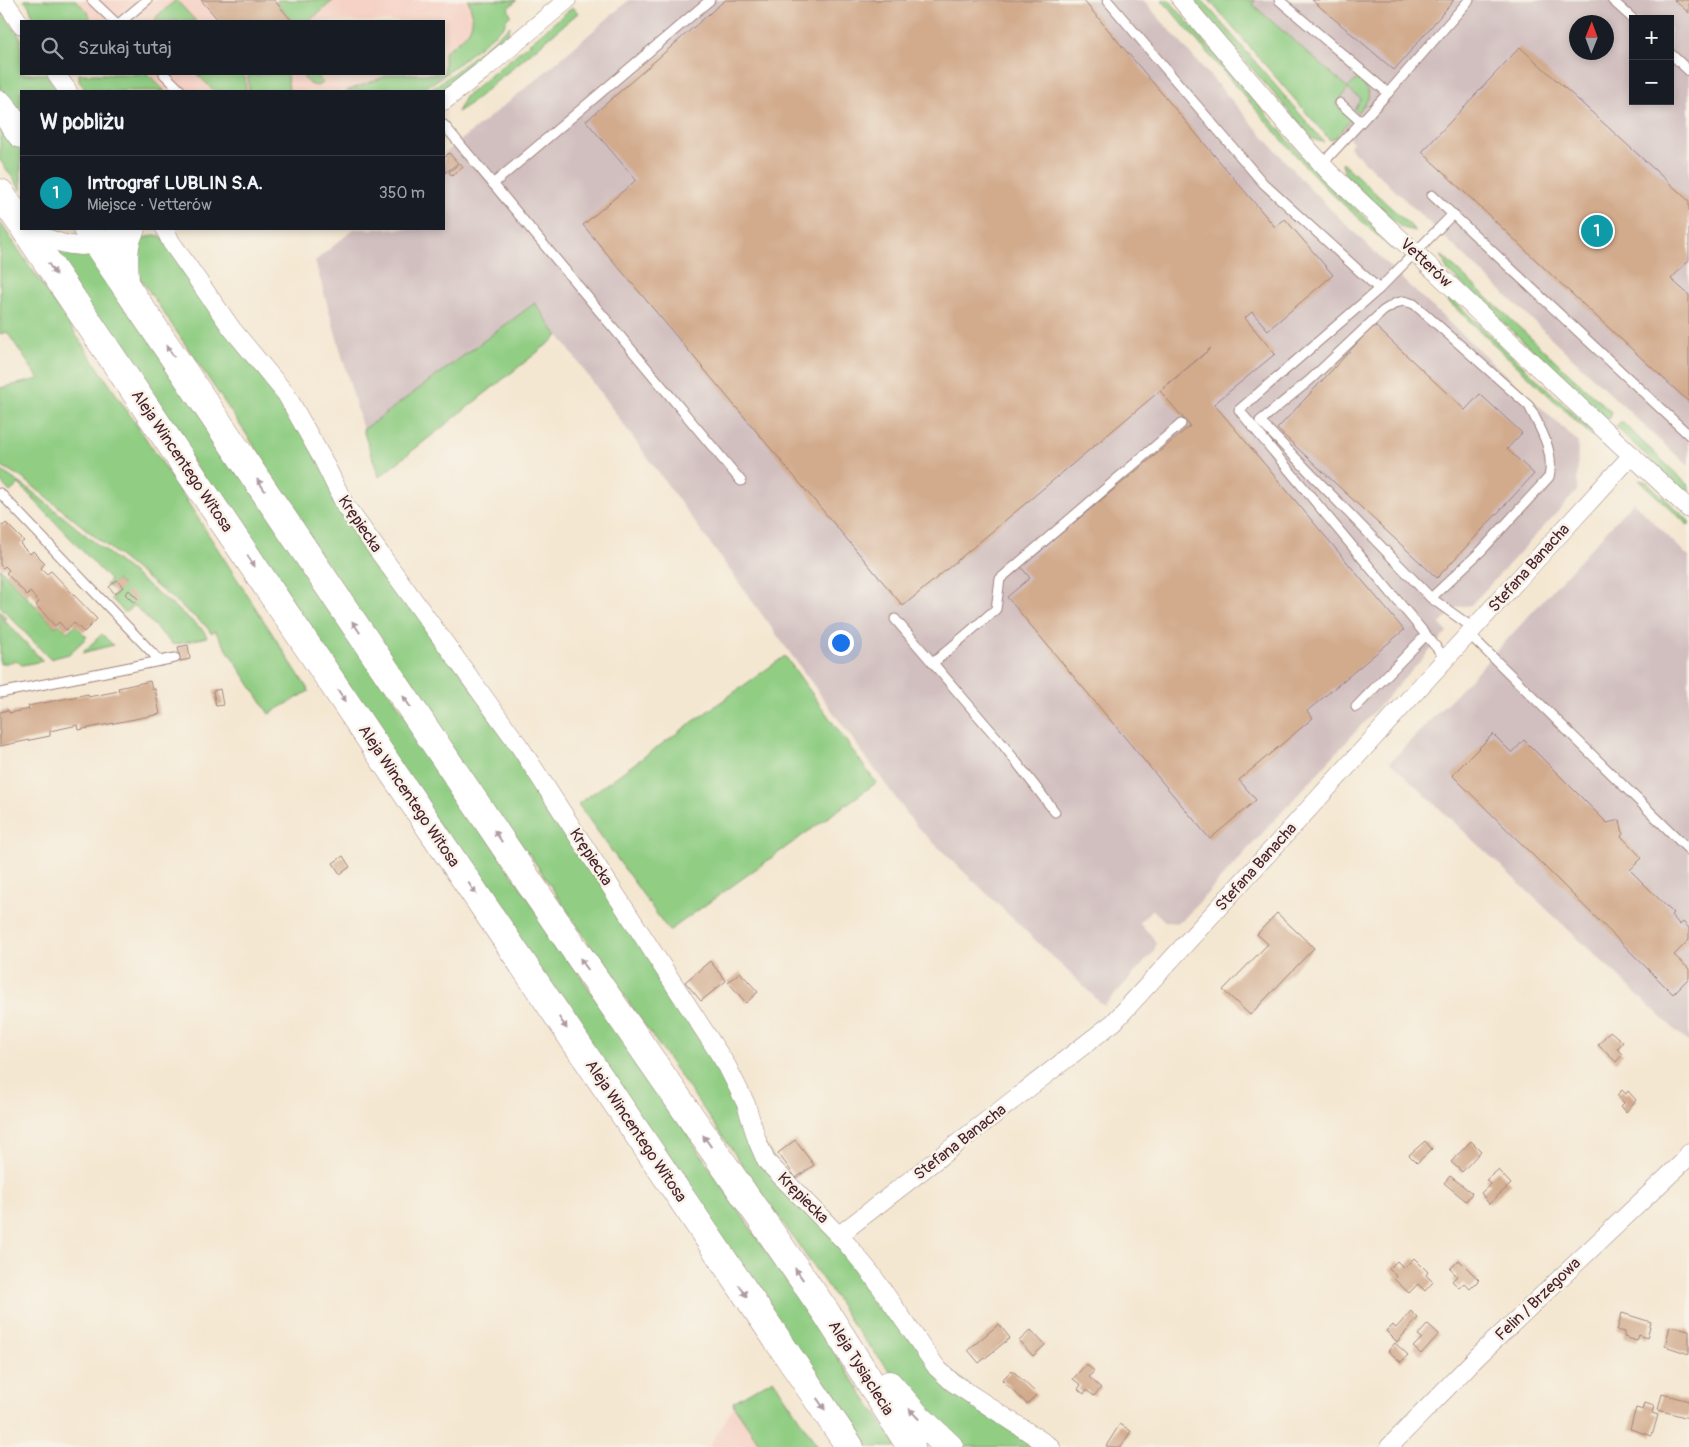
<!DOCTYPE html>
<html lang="pl">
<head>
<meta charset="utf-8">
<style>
	:root { --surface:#171b24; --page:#20242c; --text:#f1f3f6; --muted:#9ea1a6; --line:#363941; --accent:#1a73e8 }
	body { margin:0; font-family:Pangolin,sans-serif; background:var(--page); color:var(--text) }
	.controls { position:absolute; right:15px; top:15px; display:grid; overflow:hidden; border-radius:0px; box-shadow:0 2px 8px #0003 }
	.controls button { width:45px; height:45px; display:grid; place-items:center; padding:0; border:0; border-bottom:1px solid var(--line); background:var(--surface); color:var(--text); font:25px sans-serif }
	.compass { position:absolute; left:1569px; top:15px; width:45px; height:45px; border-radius:50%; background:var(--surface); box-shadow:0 2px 8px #0003; rotate:1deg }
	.you { position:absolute; left:840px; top:642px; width:18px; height:18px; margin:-12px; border:4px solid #fff; border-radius:50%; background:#1a73e8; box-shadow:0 0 0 8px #1a73e833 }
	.badge { display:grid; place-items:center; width:32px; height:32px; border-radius:50%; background:var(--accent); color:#fff; font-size:16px; font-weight:700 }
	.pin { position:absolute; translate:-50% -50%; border:2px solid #fff; box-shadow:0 1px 5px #0006 }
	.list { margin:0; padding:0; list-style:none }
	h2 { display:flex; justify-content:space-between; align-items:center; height:65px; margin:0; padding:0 20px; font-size:21px }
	h2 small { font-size:16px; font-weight:400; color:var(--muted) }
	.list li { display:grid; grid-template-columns:32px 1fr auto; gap:15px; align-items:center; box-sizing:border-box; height:75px; padding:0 20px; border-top:1px solid var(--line) }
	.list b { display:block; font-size:19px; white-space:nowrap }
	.list p { margin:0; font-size:16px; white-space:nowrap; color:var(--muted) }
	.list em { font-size:16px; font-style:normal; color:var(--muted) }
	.icon { flex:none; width:28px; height:28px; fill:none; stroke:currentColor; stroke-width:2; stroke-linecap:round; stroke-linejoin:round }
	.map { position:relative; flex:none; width:1689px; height:1447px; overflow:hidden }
	.search { position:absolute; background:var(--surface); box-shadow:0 2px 8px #0003; left:20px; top:20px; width:425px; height:55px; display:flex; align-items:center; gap:12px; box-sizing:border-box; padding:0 18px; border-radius:0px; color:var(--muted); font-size:19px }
	.panel { position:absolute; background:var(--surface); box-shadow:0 2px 8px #0003; left:20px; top:90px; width:425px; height:140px; border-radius:0px }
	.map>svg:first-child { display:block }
</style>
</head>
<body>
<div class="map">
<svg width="1689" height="1447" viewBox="0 0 1689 1447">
	<rect width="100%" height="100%" fill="#f7f3e8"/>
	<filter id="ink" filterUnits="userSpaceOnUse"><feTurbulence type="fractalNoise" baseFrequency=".02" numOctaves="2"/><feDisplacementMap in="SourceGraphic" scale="10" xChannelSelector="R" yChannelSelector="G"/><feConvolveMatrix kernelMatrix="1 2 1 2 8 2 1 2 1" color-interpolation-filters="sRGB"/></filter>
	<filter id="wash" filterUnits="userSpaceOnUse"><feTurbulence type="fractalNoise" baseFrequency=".0096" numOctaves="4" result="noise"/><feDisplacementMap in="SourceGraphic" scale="20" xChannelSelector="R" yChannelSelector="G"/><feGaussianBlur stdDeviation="1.12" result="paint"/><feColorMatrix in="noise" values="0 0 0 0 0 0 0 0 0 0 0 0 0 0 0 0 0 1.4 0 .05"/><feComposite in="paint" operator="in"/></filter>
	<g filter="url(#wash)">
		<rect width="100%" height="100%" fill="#f4e7d1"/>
		<g fill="#f6d1c5">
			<path d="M70 0H511L444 62V21H91Z"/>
			<path d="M143 74H430L383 91H160Z"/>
			<path d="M734 1406 762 1447H709Z"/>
		</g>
		<g fill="#d1bfbf" fill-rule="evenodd">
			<path d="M629 0H1143L1308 187 1403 280 1578 442 1577 491 1471 605 1457 607 1440 624 1447 632 1182 921 1177 923 1166 922 1152 909 1139 923 1151 935 1156 943 1155 948 1153 953 1104 1006 916 826 535 303 363 430 315 261 354 229H444V154L550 68Z"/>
			<path d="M1221 0H1689V466L1657 438 1349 147 1353 142 1288 80ZM1633 19H1670V101H1633ZM1576 22H1606V52H1576Z"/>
			<path d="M1633 502 1689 557V1043L1390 762 1480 669Z"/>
		</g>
		<g fill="#91ce84" stroke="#6e7658">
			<path d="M24 0H76L88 12 91 21H35L29 6Z"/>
			<path d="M176 0 196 21H155L157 16Z"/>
			<path d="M278 0H334L309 21H292L276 2Z"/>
			<path d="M468 0H517L508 8 511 15 506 20 504 26 447 73 421 91H346L392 74H444V52C465 36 480 29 468 0Z"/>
			<path d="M1162 0H1169L1308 163 1388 240 1393 250 1327 189 1290 149Z"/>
			<path d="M1193 0H1202L1324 142 1318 141 1312 138Z"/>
			<path d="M1209 0H1255L1252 4 1348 88 1357 79C1373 93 1371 97 1358 112L1354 109 1361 99 1348 89 1336 105 1351 119 1336 137 1330 140Z"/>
			<path d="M573 7 578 13 471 103 457 112 465 97Z"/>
			<path d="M0 9 21 38V74H46L58 91H21V117L0 88Z"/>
			<path d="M510 26 507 37 502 42 458 80 442 91H428L451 75Z"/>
			<path d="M79 74H148L165 91H86L79 81Z"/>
			<path d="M197 74H242L245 77 246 91H214Z"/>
			<path d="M271 74H287L289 91H249L248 76Z"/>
			<path d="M303 74H315L323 83 317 86 309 84 304 78Z"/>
			<path d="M0 121 21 151V190L0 160Z"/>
			<path d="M1342 162 1416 231 1403 228 1397 224 1347 177 1344 172Z"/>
			<path d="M0 222 163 464 309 691 269 714 215 631 211 633 206 626 24 479 0 465V388L39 379 7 332 0 334Z"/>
			<path d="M154 235 161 236 277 392 440 641 695 1025 750 1126 909 1335 1042 1447H964L934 1422 903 1387 854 1327 837 1300 616 984 528 852 521 856 289 508 253 444 140 278 135 268 138 240Z"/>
			<path d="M45 244 93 252 898 1447H860Z"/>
			<path d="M1441 255 1612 413 1611 416 1608 420 1447 270Z"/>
			<path d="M1419 274 1426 276 1436 284 1594 433 1592 436Z"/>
			<path d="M535 303 558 336 379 477 363 430Z"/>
			<path d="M1620 423H1623L1689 486V491L1679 486 1616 427Z"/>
			<path d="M0 470 30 490 203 630 207 637 173 645 134 605 125 613 111 598 123 586 117 580 109 587 106 585 110 580 19 484 10 492 0 481Z"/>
			<path d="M1639 480 1647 482 1689 521V526Z"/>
			<path d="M0 568 55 627 59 624 67 632 75 625 87 637 69 654 50 659 0 606Z"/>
			<path d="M0 611 6 618 3 619 43 661 22 665 17 661 0 664Z"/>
			<path d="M102 634 113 645 82 653Z"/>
			<path d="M785 656 876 783 669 931 578 804Z"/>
			<path d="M773 1379 818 1447H762L734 1406 733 1402Z"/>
		</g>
		<g id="blocks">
			<g fill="#d2aa8c">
				<path d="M201 0H274L292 21H219Z"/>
				<path d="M725 0H1083L1275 227 1285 219 1333 275 1268 330 1252 312 1245 318 1275 354 1214 404 1404 630 1307 711 1313 718 1239 780 1256 800 1210 839 1007 597 1030 578 1021 567 1190 426 1160 391 1211 348 903 606 583 225 636 180 586 121Z"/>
				<path d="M1312 0H1454L1394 70Z"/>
				<path d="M1674 0H1689V13Z"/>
				<path d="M1520 47 1689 201V260L1671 279 1689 295V402L1558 281 1422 152Z"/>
				<path d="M449 153 458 163 445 173 444 158Z"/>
				<path d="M460 163 463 167 452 176 449 172Z"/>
				<path d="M1374 325 1465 410 1480 394 1522 433 1507 449 1534 474 1437 578 1277 429Z"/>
				<path d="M0 523 3 526 6 523 24 541 20 544 30 554 33 551 45 563 41 568 47 574 51 571 97 619 84 632 74 623 66 630 59 622 55 626 36 605 39 602 30 592 27 595 6 573 9 570 5 566 3 568 0 565Z"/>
				<path d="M117 580 123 587 115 594 109 587Z"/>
				<path d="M129 590 138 599 134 603 125 594Z"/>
				<path d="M188 645 190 659 180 661 178 647Z"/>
				<path d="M150 681 152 689H155L160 714 79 730 78 725 50 731V736L0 746V712L8 710 9 713 25 710 29 709 28 706 88 694 89 697 93 696 119 691 118 688Z"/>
				<path d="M220 689 223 705 216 706 213 691Z"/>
				<path d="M1493 734 1512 753 1524 740 1607 823 1620 820 1623 834 1621 836 1642 858 1630 870 1673 913 1671 915 1680 925 1683 922 1689 928V940L1674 955 1689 969V978L1673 994 1452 775Z"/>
				<path d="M343 856 350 867 340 874 333 863Z"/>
				<path d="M1277 913 1314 948 1250 1015 1223 990 1268 944 1257 934Z"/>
				<path d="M710 961 726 981 701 1001 685 982Z"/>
				<path d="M740 972 758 992 746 1003 728 982Z"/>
				<path d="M1610 1031 1623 1042 1617 1049 1623 1054 1616 1062 1598 1045Z"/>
				<path d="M1622 1090 1626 1094 1628 1091 1636 1100 1626 1112 1621 1106 1624 1103 1617 1095Z"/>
				<path d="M795 1140 814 1165 796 1178 778 1153Z"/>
				<path d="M1425 1141 1432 1149 1417 1163 1409 1155Z"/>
				<path d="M1471 1141 1481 1151 1462 1172 1451 1162Z"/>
				<path d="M1498 1170 1511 1184 1489 1204 1481 1193 1491 1184 1486 1180Z"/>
				<path d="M1450 1176 1472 1193 1466 1201 1444 1183Z"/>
				<path d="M1414 1258 1428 1272 1426 1275 1433 1282 1425 1291 1418 1284 1409 1293 1394 1279 1396 1276 1389 1269 1397 1261 1404 1268Z"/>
				<path d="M1459 1260 1479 1280 1470 1289 1464 1283 1459 1288 1452 1281 1457 1276 1450 1269Z"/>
				<path d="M1411 1311 1418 1318 1397 1342 1386 1331 1392 1325 1396 1328Z"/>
				<path d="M1622 1313 1651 1322 1647 1338 1639 1335 1637 1341 1624 1337 1625 1332 1617 1330Z"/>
				<path d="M999 1324 1010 1338 979 1363 968 1350Z"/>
				<path d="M1428 1324 1439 1334 1421 1354 1413 1347 1422 1338 1418 1335Z"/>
				<path d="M1670 1326 1689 1330V1354L1665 1346Z"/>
				<path d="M1031 1330 1045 1345 1033 1356 1019 1341Z"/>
				<path d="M1395 1343 1408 1355 1401 1362 1388 1351Z"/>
				<path d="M1086 1364 1094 1371 1089 1377 1101 1388 1094 1396 1086 1390 1084 1394 1078 1389 1081 1385 1073 1379Z"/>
				<path d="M1012 1370 1037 1394 1027 1404 1002 1380Z"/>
				<path d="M1662 1394 1689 1401V1418L1658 1410Z"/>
				<path d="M1645 1403 1654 1406 1652 1413 1658 1415 1652 1436 1630 1429 1636 1408 1643 1410Z"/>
				<path d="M1120 1424 1131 1431 1121 1447H1108L1106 1446Z"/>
			</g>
		</g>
	</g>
	<g filter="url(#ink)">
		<use href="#blocks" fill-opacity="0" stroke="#9f837e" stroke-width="1"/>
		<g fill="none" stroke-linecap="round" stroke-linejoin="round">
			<defs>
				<g id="service">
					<path d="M92 0 114 21"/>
					<path d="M1107 0 1263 183 1379 289"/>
					<path d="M1279 0 1388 93"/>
					<path d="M1612 0 1633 19"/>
					<path d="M122 21 147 0"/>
					<path d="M1670 53 1689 71"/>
					<path d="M164 74 181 91"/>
					<path d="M1340 103 1361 122"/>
					<path d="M444 125 741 481"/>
					<path d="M1322 164 1388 93 1469 0"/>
					<path d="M493 184 710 0"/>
					<path d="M1432 195 1689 435"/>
					<path d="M1404 301 1414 304 1529 406C1540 428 1555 451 1549 477L1482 550 1431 598 1260 421 1310 380 1383 311 1396 303Z"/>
					<path d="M0 493 160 661"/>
					<path d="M1431 598 1466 623 1473 630"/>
					<path d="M895 619 1004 746 1055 812"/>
					<path d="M1469 634 1689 850"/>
					<path d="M1446 659 1239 410 1379 289 1453 214"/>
					<path d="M933 663 996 609 1000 579 1181 424"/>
					<path d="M0 693 175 658"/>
					<path d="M1356 707 1426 635"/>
				</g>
				<g id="minor">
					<path d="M4 0 21 25"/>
					<path d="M1181 0 1301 141 1330 173 1689 509"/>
					<path d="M56 74 68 91"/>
					<path d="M444 101 481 72 567 0"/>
					<path d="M26 229C47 238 72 251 95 244 105 241 115 234 124 229"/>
					<path d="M165 229 171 242 232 329 286 394 322 458 345 505 520 747 727 1066 746 1104 757 1140 766 1161 847 1244 870 1272 937 1368 952 1382 1051 1447"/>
					<path d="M839 1235 1114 1022 1632 455"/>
					<path d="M1389 1447 1478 1356 1683 1162 1689 1153"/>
				</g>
				<g id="primary">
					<path d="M0 105 21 134"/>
					<path d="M0 193 21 223"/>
					<path d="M25 229 850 1447"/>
					<path d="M87 229 575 950 827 1314 911 1447"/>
					<path d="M125 285C125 267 121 245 131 229"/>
					<path d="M889 1385 915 1415 949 1447"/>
				</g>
			</defs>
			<use href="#service" stroke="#9f837e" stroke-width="11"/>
			<use href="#minor" stroke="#9f837e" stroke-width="19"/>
			<use href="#primary" stroke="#9f837e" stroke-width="29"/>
			<use href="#service" stroke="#fff" stroke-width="9"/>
			<use href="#minor" stroke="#fff" stroke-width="18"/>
			<use href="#primary" stroke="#fff" stroke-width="28"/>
		</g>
		<defs><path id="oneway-solid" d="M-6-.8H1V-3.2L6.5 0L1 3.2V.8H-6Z" transform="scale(1.25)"/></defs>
		<g fill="#ae9aa0">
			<use href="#oneway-solid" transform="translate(52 269) rotate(56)"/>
			<use href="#oneway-solid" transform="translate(170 351) rotate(-124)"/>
			<use href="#oneway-solid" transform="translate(261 485) rotate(-124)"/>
			<use href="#oneway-solid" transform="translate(251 561) rotate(56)"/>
			<use href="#oneway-solid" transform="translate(356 627) rotate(-124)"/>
			<use href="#oneway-solid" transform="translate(342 696) rotate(56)"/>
			<use href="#oneway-solid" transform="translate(407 702) rotate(-124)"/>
			<use href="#oneway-solid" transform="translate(498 836) rotate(-124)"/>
			<use href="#oneway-solid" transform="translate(472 888) rotate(56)"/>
			<use href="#oneway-solid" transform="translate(584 964) rotate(-125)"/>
			<use href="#oneway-solid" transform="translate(563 1023) rotate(56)"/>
			<use href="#oneway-solid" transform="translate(707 1141) rotate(-125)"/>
			<use href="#oneway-solid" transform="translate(799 1274) rotate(-125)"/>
			<use href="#oneway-solid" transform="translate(743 1291) rotate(56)"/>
			<use href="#oneway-solid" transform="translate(821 1404) rotate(55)"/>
			<use href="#oneway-solid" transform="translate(914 1414) rotate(-133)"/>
		</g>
	</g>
	<g text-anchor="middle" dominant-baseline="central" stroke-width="5" stroke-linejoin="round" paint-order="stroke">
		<g font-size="16" fill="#4a1f2b" stroke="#f7f3e8">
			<text transform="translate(1426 263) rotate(43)">Vetterów</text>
			<text transform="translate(182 461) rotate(56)">Aleja Wincentego Witosa</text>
			<text transform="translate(360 524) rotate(56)">Krępiecka</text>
			<text transform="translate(1529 568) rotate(-48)">Stefana Banacha</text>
			<text transform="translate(409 796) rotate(56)">Aleja Wincentego Witosa</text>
			<text transform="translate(591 857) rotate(57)">Krępiecka</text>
			<text transform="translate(1256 867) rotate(-48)">Stefana Banacha</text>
			<text transform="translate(636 1131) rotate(56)">Aleja Wincentego Witosa</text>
			<text transform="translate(960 1142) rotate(-38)">Stefana Banacha</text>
			<text transform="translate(803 1198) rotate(45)">Krępiecka</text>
			<text transform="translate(1538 1299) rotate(-44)">Felin / Brzegowa</text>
			<text transform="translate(861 1368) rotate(58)">Aleja Tysiąclecia</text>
		</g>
	</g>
</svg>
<div class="controls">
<button>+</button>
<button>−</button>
</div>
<svg class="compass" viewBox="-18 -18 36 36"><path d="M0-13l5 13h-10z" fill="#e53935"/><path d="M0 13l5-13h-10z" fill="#9ea1a6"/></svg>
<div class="you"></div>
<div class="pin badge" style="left:1597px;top:231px;background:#0f9aa8">1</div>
<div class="search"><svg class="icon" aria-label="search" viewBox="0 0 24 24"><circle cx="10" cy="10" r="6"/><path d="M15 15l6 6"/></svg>Szukaj tutaj</div>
<section class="panel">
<h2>W pobliżu<small></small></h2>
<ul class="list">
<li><span class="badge" style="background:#0f9aa8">1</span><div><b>Intrograf LUBLIN S.A.</b><p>Miejsce · Vetterów</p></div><em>350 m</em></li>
</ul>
</section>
</div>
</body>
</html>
